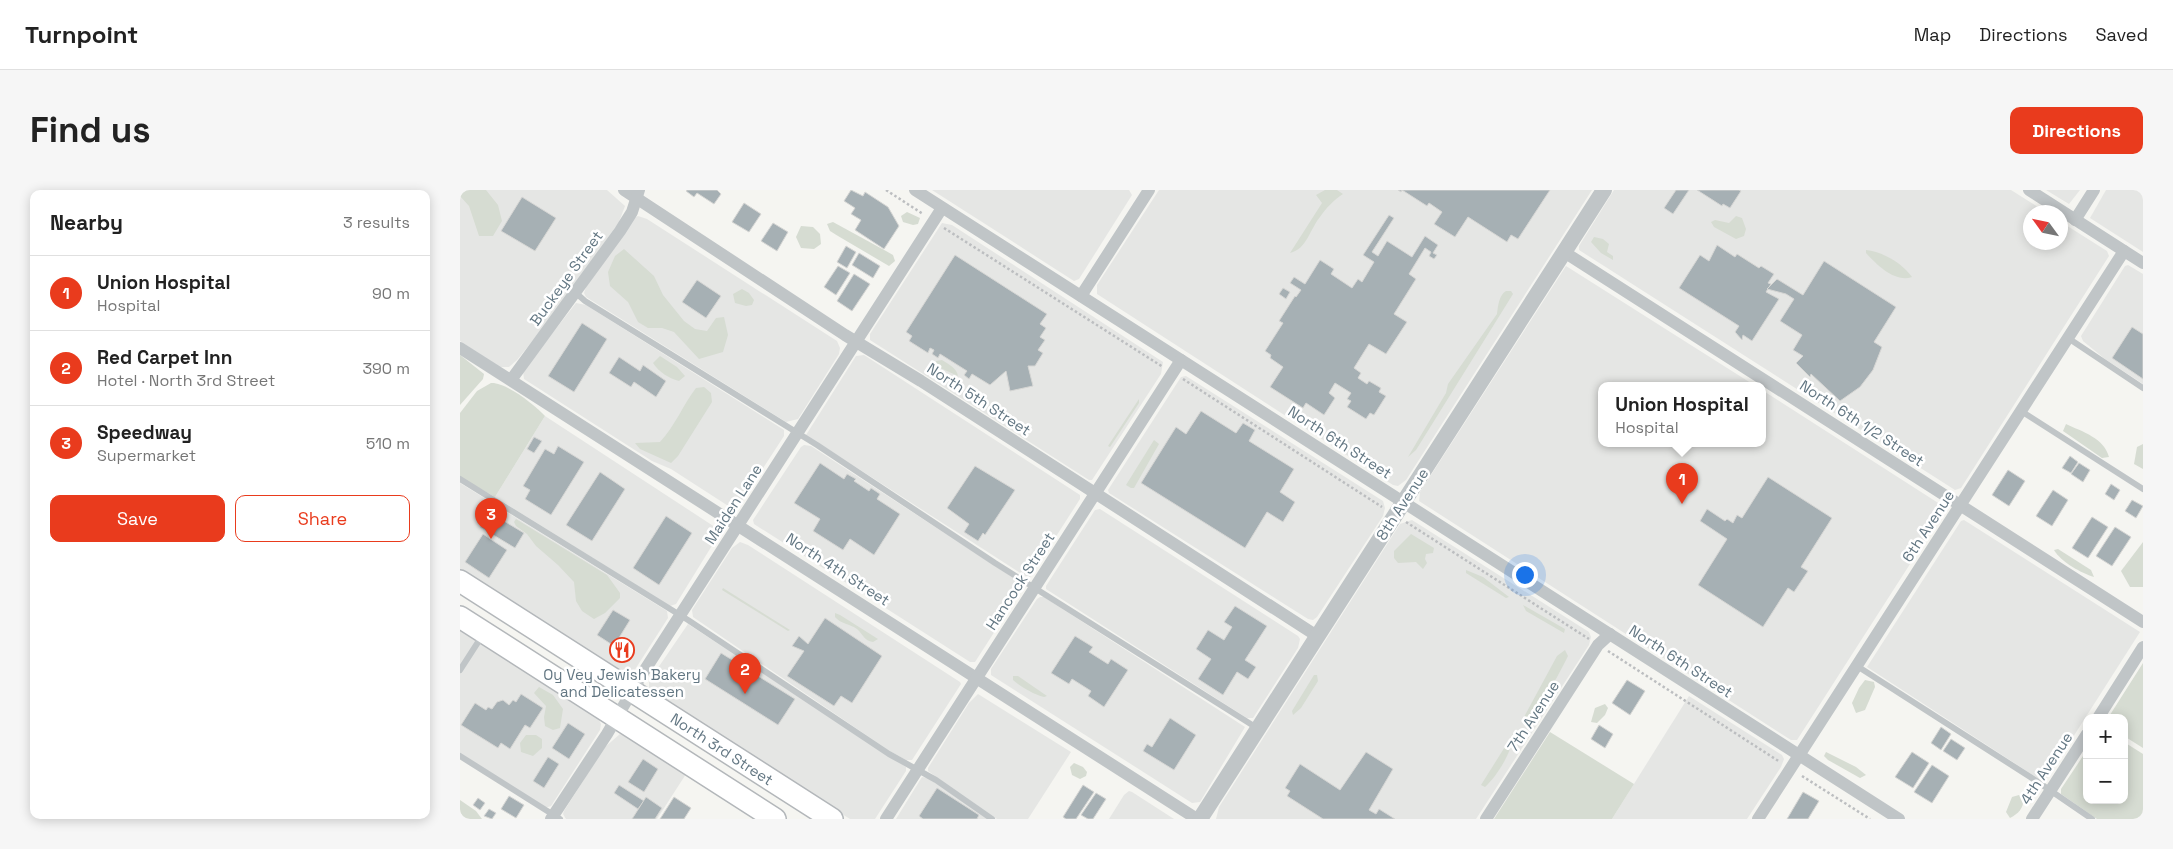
<!DOCTYPE html>
<html lang="en">
<head>
<meta charset="utf-8">
<style>
	:root { --surface:#fff; --page:#f6f6f6; --text:#222; --muted:#767676; --line:#e0e0e0; --accent:#e93b1d }
	body { margin:0; font-family:"Space Grotesk",sans-serif; background:var(--page); color:var(--text) }
	.controls { position:absolute; right:15px; bottom:15px; display:grid; overflow:hidden; border-radius:10px; box-shadow:0 2px 12px #0003 }
	.controls button { width:45px; height:45px; display:grid; place-items:center; padding:0; border:0; border-bottom:1px solid var(--line); background:var(--surface); color:var(--text); font:25px sans-serif }
	.compass { position:absolute; left:1563px; top:15px; width:45px; height:45px; border-radius:50%; background:var(--surface); box-shadow:0 2px 12px #0003; rotate:303deg }
	.you { position:absolute; left:1064px; top:384px; width:18px; height:18px; margin:-12px; border:4px solid #fff; border-radius:50%; background:#1a73e8; box-shadow:0 0 0 8px #1a73e833 }
	.badge { display:grid; place-items:center; width:32px; height:32px; border-radius:50%; background:var(--accent); color:#fff; font-size:16px; font-weight:700 }
	.pin { position:absolute; translate:-50% -41px; filter:drop-shadow(0 1px 2px #0008) }
	.pin::after { content:''; position:absolute; top:26px; width:18px; height:15px; background:inherit; clip-path:polygon(0 0,100% 0,50% 100%) }
	.popup { position:absolute; left:1138px; top:192px; width:168px; height:65px; box-sizing:border-box; display:grid; place-content:center; border-radius:10px; background:var(--surface); filter:drop-shadow(0 1px 4px #0005); font-size:16px; white-space:nowrap; color:var(--muted) }
	.popup b { font-size:19px; color:var(--text) }
	.popup::after { content:''; position:absolute; left:50%; top:100%; margin-left:-10px; border:10px solid transparent; border-top-color:var(--surface) }
	.list { margin:0; padding:0; list-style:none }
	h2 { display:flex; justify-content:space-between; align-items:center; height:65px; margin:0; padding:0 20px; font-size:21px }
	h2 small { font-size:16px; font-weight:400; color:var(--muted) }
	.list li { display:grid; grid-template-columns:32px 1fr auto; gap:15px; align-items:center; box-sizing:border-box; height:75px; padding:0 20px; border-top:1px solid var(--line) }
	.list b { display:block; font-size:19px; white-space:nowrap }
	.list p { margin:0; font-size:16px; white-space:nowrap; color:var(--muted) }
	.list em { font-size:16px; font-style:normal; color:var(--muted) }
	.actions { display:flex; gap:10px; padding:15px 20px }
	.actions a { flex:1; padding:11px 0; border:1px solid var(--accent); border-radius:10px; text-align:center; font-size:18px; color:var(--accent) }
	.actions .main { background:var(--accent); color:#fff }
	.map { position:relative; flex:none; width:1683px; height:629px; overflow:hidden; border-radius:10px }
	header { display:flex; align-items:center; gap:30px; box-sizing:border-box; height:70px; padding:0 25px; background:var(--surface); border-bottom:1px solid var(--line) }
	header strong { font-size:24px }
	nav { display:flex; gap:28px; margin-inline-start:auto; font-size:18px }
	.intro { display:flex; align-items:center; justify-content:space-between; box-sizing:border-box; height:120px; padding:0 30px }
	h1 { margin:0; font-size:35px }
	.button { padding:12px 22px; border-radius:10px; background:var(--accent); color:#fff; font-size:18px; font-weight:700 }
	main { display:flex; gap:30px; padding:0 30px }
	aside { flex:1; background:var(--surface); border-radius:10px; box-shadow:0 2px 12px #0003 }
	.map>svg:first-child { display:block }
</style>
</head>
<body>
<header>
<strong>Turnpoint</strong>
<nav><a>Map</a><a>Directions</a><a>Saved</a></nav>
</header>
<div class="intro"><h1>Find us</h1><a class="button">Directions</a></div>
<main>
<aside>
<h2>Nearby<small>3 results</small></h2>
<ul class="list">
<li><span class="badge">1</span><div><b>Union Hospital</b><p>Hospital</p></div><em>90 m</em></li>
<li><span class="badge">2</span><div><b>Red Carpet Inn</b><p>Hotel · North 3rd Street</p></div><em>390 m</em></li>
<li><span class="badge">3</span><div><b>Speedway</b><p>Supermarket</p></div><em>510 m</em></li>
</ul>
<div class="actions"><a class="main">Save</a><a>Share</a></div>
</aside>
<div class="map">
<svg width="1683" height="629" viewBox="0 0 1683 629">
	<rect width="100%" height="100%" fill="#f5f5f1"/>
	<g fill="#e5e6e4">
		<path d="M0 0H147L165 16 159 32 87 133 57 170 49 177H40L0 151Z"/>
		<path d="M472 0H669L672 5 619 89 614 91Z"/>
		<path d="M699 0H1132L946 290 938 296 933 295 637 104V95Z"/>
		<path d="M1154 0H1551L1586 22H1570V52H1600L1601 32 1647 61 1649 66 1501 298 1495 300 1119 60V56Z"/>
		<path d="M1586 0H1620L1609 14Z"/>
		<path d="M1646 0H1683V62L1630 28Z"/>
		<path d="M178 26 187 29 377 151 380 158 379 164 338 229 326 232 126 107 124 103 126 97 174 28Z"/>
		<path d="M482 33 492 35 703 172 701 184 632 290H629L410 150V144Z"/>
		<path d="M1668 75 1683 84V194L1645 169 1623 151 1621 146 1665 76Z"/>
		<path d="M1106 76 1294 195H1142V253H1302V200L1486 318 1337 550H1331L959 311 960 302Z"/>
		<path d="M116 113 126 115 324 240V246L277 318 273 319 211 279 192 271 64 189 63 181Z"/>
		<path d="M404 165 620 305V309L570 387 565 386 346 245 396 166Z"/>
		<path d="M726 186 923 311 925 318 923 326 857 427 853 430 848 429 649 303 648 300 721 187Z"/>
		<path d="M85 226 261 341 216 414 210 416 35 307Z"/>
		<path d="M344 255 351 256 561 393 562 399 515 472H510L294 334 293 330 341 257Z"/>
		<path d="M0 293 207 421 208 428 174 481 169 484 162 483 0 380Z"/>
		<path d="M640 319 838 446 840 449 838 458 793 528H787L768 516 586 399V396L635 320Z"/>
		<path d="M952 330 1129 442 1131 447 1129 455 1016 629H756L759 617 940 334Z"/>
		<path d="M1504 330 1680 442 1585 591H1582L1407 477 1501 331Z"/>
		<path d="M280 352 288 355 500 492 501 494 452 570H446L428 560 233 427 232 420 272 358Z"/>
		<path d="M580 407H584L785 537 740 612 732 613 531 485V479L577 409Z"/>
		<path d="M228 434 446 577V581L415 629H390L193 504 189 498V491Z"/>
		<path d="M0 440 138 528 141 534 140 540 91 616 88 617H85L0 563Z"/>
		<path d="M518 504 611 562 568 629H537L468 581V578L509 513Z"/>
		<path d="M1229 506 1322 565 1324 569 1321 577 1287 629H1152Z"/>
		<path d="M160 544 163 545 226 584 197 629H106L103 624 104 621 144 558Z"/>
		<path d="M462 587 468 588 528 629H436Z"/>
		<path d="M669 601 672 602 714 629H649L664 605Z"/>
	</g>
	<g fill="#d6dcd2">
		<path d="M0 0H26L38 15 42 31 33 46H19L9 16 0 6Z"/>
		<path d="M865 0H877L883 4C874 10 866 18 860 27 850 39 847 59 830 63L862 13 856 5Z"/>
		<path d="M447 22 460 28 458 34 453 35 443 32 441 26Z"/>
		<path d="M1276 26 1282 28 1286 39 1284 46 1276 49 1254 37 1251 32 1255 30 1269 33Z"/>
		<path d="M373 32 426 61 433 65 435 71 429 76 378 46 370 41 367 34Z"/>
		<path d="M341 36 353 37 360 44 361 54 354 59 341 58 336 47Z"/>
		<path d="M1134 47 1143 49 1149 54 1147 62 1153 66V70L1141 63 1131 52Z"/>
		<path d="M164 59 194 86 203 105 224 131 235 139 247 141 256 128 264 127 268 145 263 162 239 169 214 142 202 138H188L178 132 168 112 150 96 148 82 155 66Z"/>
		<path d="M1406 60C1423 62 1442 73 1452 87 1435 93 1417 75 1406 63Z"/>
		<path d="M282 99 289 103 294 110 292 115 286 116 275 113 273 104Z"/>
		<path d="M1046 101H1051L1053 104 956 260 948 267 986 203 988 194 1037 124C1038 116 1039 105 1046 101Z"/>
		<path d="M0 165 24 184 23 189 0 215Z"/>
		<path d="M200 166 217 177 225 186 219 191C208 188 199 182 193 173Z"/>
		<path d="M482 170C488 174 497 178 498 186L476 176V171Z"/>
		<path d="M31 193C46 192 75 215 85 226L35 307 0 287V223L17 201Z"/>
		<path d="M244 197 251 203 252 212 218 266 211 273 180 259 175 253 200 252C215 236 223 215 236 198Z"/>
		<path d="M679 209V213L650 257 648 256Z"/>
		<path d="M1606 234C1623 242 1644 248 1649 267L1642 268 1603 241Z"/>
		<path d="M694 250 699 254 674 298H671L666 295Z"/>
		<path d="M1683 254V279L1674 274 1677 257Z"/>
		<path d="M56 329 147 385 160 403V408L145 423 134 429 122 421 116 411 114 392 98 375 76 356 67 344 56 336 54 332Z"/>
		<path d="M951 344 974 358 973 363 966 364 965 369 967 373 963 379 956 372 938 373 934 368V361Z"/>
		<path d="M1683 352V397H1670L1661 381Z"/>
		<path d="M1598 359 1631 380 1634 387C1621 383 1601 372 1594 360Z"/>
		<path d="M1006 380 1023 387 1049 407 1046 408 1006 383Z"/>
		<path d="M263 398 330 440 328 441 262 400Z"/>
		<path d="M1063 415 1105 439 1104 443 1066 421Z"/>
		<path d="M375 423 380 425 418 449 413 452C404 451 403 444 397 439 390 434 381 434 375 427Z"/>
		<path d="M1105 460 1108 466C1098 486 1081 518 1065 534L1064 527 1097 466Z"/>
		<path d="M1683 473V558L1664 546V528H1648Z"/>
		<path d="M854 485H857L858 491 841 518 833 525 832 521Z"/>
		<path d="M553 486H558L587 506 584 507C573 504 561 497 553 490Z"/>
		<path d="M1405 490 1414 492 1415 497 1405 520 1396 523 1392 513 1399 498Z"/>
		<path d="M79 497 93 505 103 519 100 538 93 540 85 536 84 527 86 516 74 503Z"/>
		<path d="M1145 514 1148 518 1145 525 1137 533 1131 532 1135 518Z"/>
		<path d="M1090 542 1174 594 1152 629H1034Z"/>
		<path d="M1053 544C1053 561 1037 586 1025 597L1021 595Z"/>
		<path d="M66 545H76L82 549V558L73 566 61 562 60 553Z"/>
		<path d="M1664 552 1683 564V629H1637L1601 604V599L1627 560V610H1664Z"/>
		<path d="M1366 562 1396 577 1406 585 1400 588 1368 570 1364 566Z"/>
		<path d="M614 573 623 577 627 582 626 586 620 589 612 585 610 577Z"/>
		<path d="M1559 605 1564 608C1563 619 1559 623 1550 628L1546 622 1552 607Z"/>
		<path d="M0 610 16 621 22 629H4L0 622Z"/>
	</g>
	<g fill="#a6b0b4" stroke="#d6d6d4">
		<path d="M227 0H257L261 4 254 14 237 3 234 7 226 1Z"/>
		<path d="M391 0 403 6 405 2 428 17 439 36 424 59 395 40 401 30 391 24 395 18 384 11Z"/>
		<path d="M938 0H1090L1058 49 1051 45 1047 52 1008 27 995 47 974 34 982 22 969 13 967 16 942 0 941 2Z"/>
		<path d="M1216 0H1229L1213 24 1204 18Z"/>
		<path d="M1237 0H1279L1281 1 1270 18 1263 14 1262 16Z"/>
		<path d="M62 7 96 28 75 61 41 41Z"/>
		<path d="M284 13 301 24 289 42 272 32Z"/>
		<path d="M929 25 934 28 912 62 918 66 927 51 952 67 965 46 978 55 973 63 977 65 974 69 969 66 971 62 965 58 949 84 956 89 934 124 947 132 926 164 909 154 894 178 901 183 898 188 907 194 909 191 921 198 919 202 926 206 914 225 910 223 906 229 887 217 891 211 887 209 891 203 875 193 869 203 875 208 864 225 846 213 843 218 810 197 823 177 810 168 811 165 805 161 823 133 819 131 835 106 836 107 841 100 830 93 834 87 845 94 860 70 874 79 871 84 892 98 898 89 902 92 914 72 903 65Z"/>
		<path d="M313 33 328 42 317 61 301 51Z"/>
		<path d="M1257 55 1275 67 1277 64 1299 78 1301 76 1314 84 1308 93 1311 94 1306 102 1319 109 1292 151 1283 145 1282 150 1275 142 1279 136 1219 98 1240 65 1249 71Z"/>
		<path d="M386 56 396 62 387 78 377 72Z"/>
		<path d="M399 63 420 76 413 88 392 75Z"/>
		<path d="M495 65 587 124 580 134 586 138 580 147 585 150 578 160 583 163 575 176H568L573 196 550 201 546 181 530 195 512 184 509 189 504 185 507 181 480 164 478 168 472 164 474 160 470 158 468 163 449 151 452 146 446 142Z"/>
		<path d="M1364 71 1436 117 1414 152 1422 157 1413 180 1400 197 1380 211 1351 184 1350 187 1336 173 1343 166 1333 160 1342 145 1320 131 1334 109 1326 104 1307 99 1317 89 1343 105Z"/>
		<path d="M378 76 390 83 376 105 364 97Z"/>
		<path d="M394 84 410 94 392 121 377 111Z"/>
		<path d="M237 90 261 106 246 128 222 112Z"/>
		<path d="M823 98 830 102 826 109 819 104Z"/>
		<path d="M122 133 147 149 114 202 88 186Z"/>
		<path d="M1672 137 1683 144V189L1652 168Z"/>
		<path d="M159 167 180 181 183 175 206 191 196 207 174 192 171 197 149 183Z"/>
		<path d="M741 221 776 243 783 233 795 240 789 251 834 279 820 302 835 312 823 332 807 322 785 358 681 293 716 237 726 244Z"/>
		<path d="M74 247 82 251 74 263 67 259Z"/>
		<path d="M98 256 124 272 91 325 65 309 70 300 63 296 85 259 94 264Z"/>
		<path d="M1610 266 1618 272 1611 283 1602 278Z"/>
		<path d="M360 273 384 289 387 284 396 289 394 291 409 301 411 298 420 304 417 309 440 324 414 365 390 349 383 360 353 341 360 329 334 313Z"/>
		<path d="M1619 273 1630 280 1623 292 1611 284Z"/>
		<path d="M515 276 555 300 525 345 523 343 518 351 504 342 509 334 487 318Z"/>
		<path d="M1548 280 1565 291 1549 316 1532 305Z"/>
		<path d="M140 282 165 299 132 351 106 335Z"/>
		<path d="M1308 287 1372 328 1341 377 1348 381 1334 402 1328 398 1303 437 1238 395 1267 349 1240 331 1247 319 1265 331 1267 329 1273 333 1277 325 1282 328Z"/>
		<path d="M1651 294 1660 300 1654 310 1645 304Z"/>
		<path d="M1593 300 1608 310 1592 336 1576 326Z"/>
		<path d="M1672 310 1683 316 1676 328 1665 321Z"/>
		<path d="M29 322 64 343 55 358 20 337Z"/>
		<path d="M206 326 232 343 199 395 173 378Z"/>
		<path d="M1632 327 1648 337 1628 368 1612 358Z"/>
		<path d="M1655 337 1671 347 1652 376 1636 366Z"/>
		<path d="M23 344 47 360 29 388 5 372Z"/>
		<path d="M775 416 807 436 785 470 796 477 788 489 777 482 763 505 738 489 751 469 736 459 748 440 764 450 772 437 764 432Z"/>
		<path d="M153 420 170 430 154 456 137 445Z"/>
		<path d="M365 428 422 466 392 513 381 506 374 516 327 486 344 461 332 456 339 446 348 454Z"/>
		<path d="M615 446 633 457 629 462 648 474 651 469 668 480 644 517 628 506 631 501 612 489 609 494 591 483Z"/>
		<path d="M261 463 335 509 318 535 245 489Z"/>
		<path d="M1167 490 1185 501 1170 525 1152 513Z"/>
		<path d="M61 504 83 518 70 538 65 535 50 559 41 553 38 558 1 535 15 513 26 520 28 517 32 519 37 512 43 510 49 515 53 510 56 512Z"/>
		<path d="M710 528 736 545 714 580 683 561 687 554 692 557Z"/>
		<path d="M108 533 125 544 109 569 92 558Z"/>
		<path d="M1139 535 1153 544 1145 558 1131 549Z"/>
		<path d="M1481 537 1491 544 1481 560 1471 553Z"/>
		<path d="M1491 549 1505 558 1497 570 1483 561Z"/>
		<path d="M906 562 933 579 909 620 916 624 919 619 935 629H863L827 606 830 601 825 598 840 574 880 600Z"/>
		<path d="M1452 562 1469 573 1453 598 1435 587Z"/>
		<path d="M88 567 99 574 84 598 73 591Z"/>
		<path d="M183 569 198 579 184 602 168 592Z"/>
		<path d="M1472 575 1489 586 1472 613 1454 602Z"/>
		<path d="M159 595 184 611 178 619 154 603Z"/>
		<path d="M623 595 634 602 616 629H606L603 627Z"/>
		<path d="M477 598 519 625 517 629H463L459 626Z"/>
		<path d="M1343 602 1359 611 1348 629H1327Z"/>
		<path d="M636 603 646 609 633 629H628L621 625Z"/>
		<path d="M49 606 64 615 56 628 41 619Z"/>
		<path d="M186 607 202 618 195 629H172Z"/>
		<path d="M214 607 231 618 224 629H200Z"/>
		<path d="M18 608 25 613 20 620 13 615Z"/>
		<path d="M29 619 36 623 32 629 24 626Z"/>
	</g>
	<g fill="none" stroke-linecap="round" stroke-linejoin="round">
		<defs>
			<g id="trunk">
				<path d="M0 391 372 629"/>
				<path d="M0 427 315 629"/>
			</g>
		</defs>
		<use href="#trunk" stroke="#b3b7ba" stroke-width="24"/>
		<g stroke="#bcbec0" stroke-width="2.5" stroke-dasharray="2.5 2.5" stroke-linecap="butt">
			<path d="M426 0 463 24"/>
			<path d="M484 38 703 177"/>
			<path d="M723 189 922 317"/>
			<path d="M946 332 1129 449"/>
			<path d="M1148 461 1320 572"/>
			<path d="M1342 586 1410 629"/>
		</g>
		<g stroke="#c0c5c7" stroke-width="6">
			<path d="M116 103 125 111 357 255 535 373 797 538"/>
			<path d="M1608 148 1683 198"/>
			<path d="M1561 221 1683 299"/>
			<path d="M0 289 228 430 429 564 476 590 532 629"/>
			<path d="M1397 476 1578 592 1632 629"/>
			<path d="M0 480 22 446"/>
			<path d="M0 566 100 629"/>
		</g>
		<g stroke="#c0c5c7" stroke-width="12">
			<path d="M164 0 385 145 461 191 857 446"/>
			<path d="M455 0 1439 629"/>
			<path d="M1569 0 1683 73"/>
			<path d="M1615 30 1634 0"/>
			<path d="M1104 62 1683 432"/>
			<path d="M621 106 689 0"/>
			<path d="M0 158 737 629"/>
			<path d="M51 190 160 41 172 22 179 0"/>
			<path d="M1638 528 1683 457"/>
			<path d="M91 629 147 544 181 486 482 18"/>
			<path d="M426 629 721 170"/>
			<path d="M1026 629 1138 455 1150 444"/>
			<path d="M1298 629 1664 61"/>
			<path d="M1572 629 1627 544"/>
		</g>
		<path stroke="#c0c5c7" stroke-width="16" d="M740 629 1144 0"/>
		<use href="#trunk" stroke="#fff" stroke-width="21"/>
	</g>
	<defs>
		<symbol id="restaurant-ring" viewBox="-11 -11 22 22"><circle r="9.5" fill="#fff" stroke="#e93b1d" stroke-width="1.5"/><path d="M-5-6h1v4h1v-4h1v4h1v-4h1v5L-1.5 .5V6h-2V.5L-5-1ZM5-6V6H3V1.5H1.5Q1.5-4 5-6Z" fill="#e93b1d"/></symbol>
	</defs>
	<g fill-rule="evenodd">
		<use href="#restaurant-ring" x="148" y="446" width="28" height="28"/>
	</g>
	<g text-anchor="middle" dominant-baseline="central" stroke-width="5" stroke-linejoin="round" paint-order="stroke">
		<g font-size="15" fill="#637783" stroke="#fff">
			<text transform="translate(106 88) rotate(-54)">Buckeye Street</text>
			<text transform="translate(519 209) rotate(33)">North 5th Street</text>
			<text transform="translate(1402 233) rotate(33)">North 6th 1/2 Street</text>
			<text transform="translate(880 252) rotate(33)">North 6th Street</text>
			<text transform="translate(273 314) rotate(-57)">Maiden Lane</text>
			<text transform="translate(942 314) rotate(-57)">8th Avenue</text>
			<text transform="translate(1468 336) rotate(-57)">6th Avenue</text>
			<text transform="translate(378 379) rotate(33)">North 4th Street</text>
			<text transform="translate(560 391) rotate(-57)">Hancock Street</text>
			<text transform="translate(1221 471) rotate(33)">North 6th Street</text>
			<text transform="translate(1073 526) rotate(-57)">7th Avenue</text>
			<text transform="translate(262 559) rotate(33)">North 3rd Street</text>
			<text transform="translate(1586 578) rotate(-57)">4th Avenue</text>
		</g>
		<g font-size="15" fill="#637783" stroke="#fff">
			<text x="162" y="484">Oy Vey Jewish Bakery<tspan x="162" dy="17">and Delicatessen</tspan></text>
		</g>
	</g>
</svg>
<div class="controls">
<button>+</button>
<button>−</button>
</div>
<svg class="compass" viewBox="-18 -18 36 36"><path d="M0-13l5 13h-10z" fill="#e53935"/><path d="M0 13l5-13h-10z" fill="#767676"/></svg>
<div class="you"></div>
<div class="pin badge" style="left:1222px;top:314px">1</div>
<div class="popup"><b>Union Hospital</b>Hospital</div>
<div class="pin badge" style="left:285px;top:504px">2</div>
<div class="pin badge" style="left:31px;top:349px">3</div>
</div>
</main>
</body>
</html>
